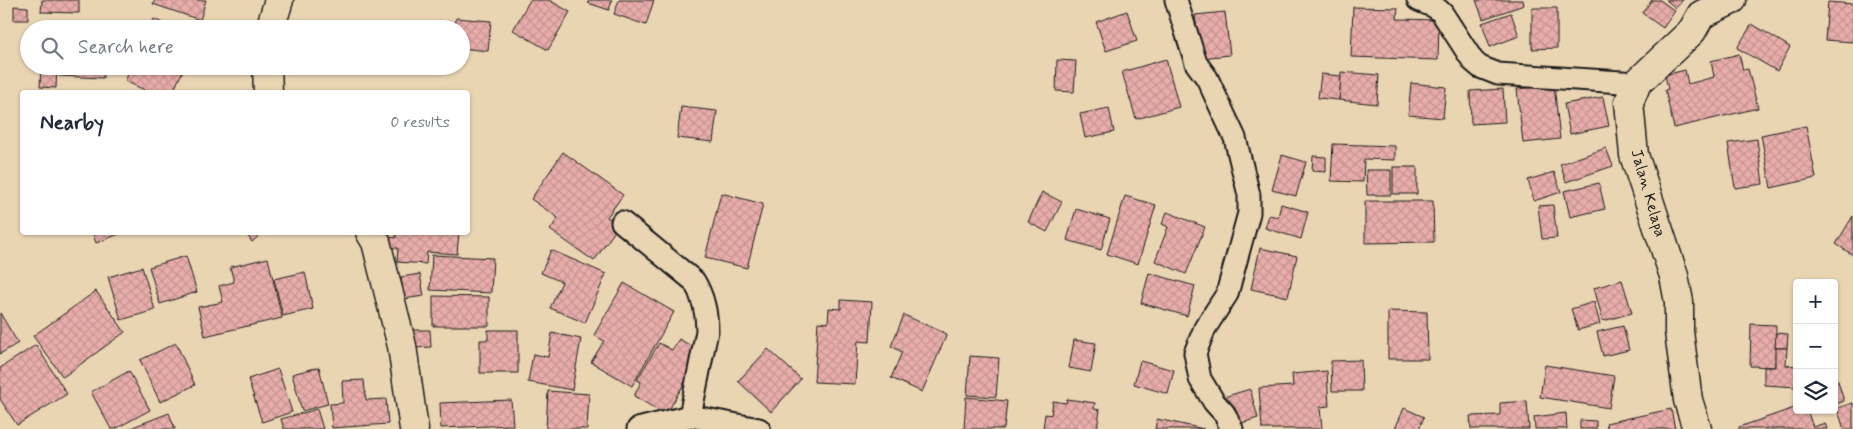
<!DOCTYPE html>
<html lang="en">
<head>
<meta charset="utf-8">
<style>
	:root { --surface:#fff; --page:#f6f6f7; --text:#1f2937; --muted:#747a83; --line:#e0e1e3 }
	body { margin:0; font-family:Mynerve,sans-serif; background:var(--page); color:var(--text) }
	.controls { position:absolute; right:15px; bottom:15px; display:grid; overflow:hidden; border-radius:5px; box-shadow:0 1px 4px #0004 }
	.controls button { width:45px; height:45px; display:grid; place-items:center; padding:0; border:0; border-bottom:1px solid var(--line); background:var(--surface); color:var(--text); font:25px sans-serif }
	.list { margin:0; padding:0; list-style:none }
	h2 { display:flex; justify-content:space-between; align-items:center; height:65px; margin:0; padding:0 20px; font-size:21px }
	h2 small { font-size:16px; font-weight:400; color:var(--muted) }
	.icon { flex:none; width:28px; height:28px; fill:none; stroke:currentColor; stroke-width:2; stroke-linecap:round; stroke-linejoin:round }
	.map { position:relative; flex:none; width:1853px; height:429px; overflow:hidden }
	.search { position:absolute; background:var(--surface); box-shadow:0 1px 4px #0004; left:20px; top:20px; width:450px; height:55px; display:flex; align-items:center; gap:12px; box-sizing:border-box; padding:0 18px; border-radius:28px; color:var(--muted); font-size:19px }
	.panel { position:absolute; background:var(--surface); box-shadow:0 1px 4px #0004; left:20px; top:90px; width:450px; height:145px; border-radius:5px }
	.map>svg:first-child { display:block }
</style>
</head>
<body>
<div class="map">
<svg width="1853" height="429" viewBox="0 0 1853 429">
	<defs>
		<pattern id="building-cross-hatch" width="8" height="8" patternUnits="userSpaceOnUse" patternTransform="scale(1.25)"><rect width="8" height="8" fill="#e8adaa"/><path d="M0 0l8 8M0 8l8-8" fill="none" stroke="#c69492"/></pattern>
	</defs>
	<rect width="100%" height="100%" fill="#ead5b3"/>
	<filter id="ink" filterUnits="userSpaceOnUse"><feTurbulence type="fractalNoise" baseFrequency=".02" numOctaves="2"/><feDisplacementMap in="SourceGraphic" scale="10" xChannelSelector="R" yChannelSelector="G"/><feConvolveMatrix kernelMatrix="1 2 1 2 8 2 1 2 1" color-interpolation-filters="sRGB"/></filter>
	<g filter="url(#ink)">
		<g fill="url(#building-cross-hatch)" stroke="#1c1c1c">
			<path d="M42 0H79V13L41 12Z"/>
			<path d="M155 0H206L200 20 153 4Z"/>
			<path d="M530 0H549L570 12 548 50 513 30Z"/>
			<path d="M589 0H612L609 10 588 3Z"/>
			<path d="M619 0H654L646 25 614 14Z"/>
			<path d="M1476 0H1523L1524 5 1483 19Z"/>
			<path d="M1652 0H1660L1675 11 1663 28 1642 13Z"/>
			<path d="M1666 0H1683L1676 8Z"/>
			<path d="M1828 2 1853 4V42L1825 40Z"/>
			<path d="M14 6 28 7V20H14Z"/>
			<path d="M1353 7 1398 8 1397 19 1439 20 1438 60 1351 57Z"/>
			<path d="M1532 8H1557V48L1532 49Z"/>
			<path d="M1127 11 1137 41 1106 51 1096 22Z"/>
			<path d="M1225 12 1230 55 1200 58 1195 15Z"/>
			<path d="M1511 13 1519 36 1490 47 1482 23Z"/>
			<path d="M456 18 491 21 488 51 461 48V29H455Z"/>
			<path d="M154 19 175 29H149Z"/>
			<path d="M1752 24 1790 47 1777 71 1737 48Z"/>
			<path d="M1739 54 1743 70 1748 69 1758 108 1674 128 1665 90 1668 89 1665 75 1685 70 1688 84 1714 77 1711 61Z"/>
			<path d="M1166 59 1179 107 1136 119 1122 72Z"/>
			<path d="M1057 60 1076 61 1074 92 1056 91Z"/>
			<path d="M41 66H57L56 88 40 87Z"/>
			<path d="M60 66H104L103 78 59 76Z"/>
			<path d="M132 66H185L173 92H149L125 81Z"/>
			<rect x="346" y="66" width="26" height="7"/>
			<path d="M1341 72 1379 75 1377 104 1339 100Z"/>
			<path d="M1321 74 1341 76 1339 100 1318 98Z"/>
			<path d="M1411 83 1446 87 1443 118 1408 115Z"/>
			<path d="M1554 85 1560 139 1523 143 1517 89Z"/>
			<path d="M1503 89 1505 122 1471 124 1470 91Z"/>
			<path d="M1603 97 1609 126 1570 134 1564 104Z"/>
			<path d="M681 107 717 111 713 142 677 138Z"/>
			<path d="M1109 108 1114 132 1085 138 1080 114Z"/>
			<path d="M1806 126 1816 178 1771 188 1761 135Z"/>
			<path d="M1757 139 1763 184 1735 188 1728 143Z"/>
			<path d="M1333 144 1395 146V160L1364 159 1363 182 1331 181Z"/>
			<path d="M1606 148 1613 166 1566 182 1560 164Z"/>
			<path d="M563 152 623 195 607 217 619 225 594 261 550 230 558 218 531 199Z"/>
			<path d="M1282 155 1306 162 1296 196 1272 190Z"/>
			<path d="M1313 156 1326 157V172L1312 171Z"/>
			<rect x="1393" y="167" width="24" height="27"/>
			<path d="M1366 170H1391V195H1367Z"/>
			<path d="M1554 172 1561 192 1534 201 1528 180Z"/>
			<path d="M1599 183 1605 209 1570 217 1564 191Z"/>
			<path d="M1042 192 1062 202 1047 232 1028 222Z"/>
			<path d="M721 193 763 204 747 268 705 258Z"/>
			<path d="M1125 196 1156 205 1138 264 1107 254Z"/>
			<path d="M1365 201H1433L1434 242 1365 243Z"/>
			<path d="M1281 204 1308 212 1301 239 1265 228 1269 215 1278 217Z"/>
			<path d="M1553 205 1557 238 1542 239 1538 206Z"/>
			<path d="M1076 209 1110 219 1101 250 1067 240Z"/>
			<path d="M1167 212 1205 227 1186 274 1155 261 1168 227 1162 224Z"/>
			<path d="M1853 216V255L1836 244Z"/>
			<path d="M92 232H124L96 243Z"/>
			<path d="M245 232H263L252 242Z"/>
			<path d="M396 232H459L457 254 427 252 426 264 397 262 398 248H389L390 237 396 238Z"/>
			<path d="M1260 248 1297 256 1288 297 1251 289Z"/>
			<path d="M551 250 606 274 585 323 550 308 562 282 541 273Z"/>
			<path d="M432 255 493 258 491 293 430 290Z"/>
			<path d="M186 256 197 292 160 304 149 267Z"/>
			<path d="M268 258 282 318 205 336 198 307 223 302 219 286 234 282 230 267Z"/>
			<path d="M142 267 155 310 121 320 108 277Z"/>
			<path d="M305 272 313 309 283 316 274 279Z"/>
			<path d="M1149 273 1195 286 1187 316 1141 303Z"/>
			<path d="M420 274 424 296 404 299 401 277Z"/>
			<path d="M1622 280 1632 313 1603 321 1594 288Z"/>
			<path d="M624 283 674 312 632 386 591 362 604 341 594 335Z"/>
			<path d="M96 291 125 332 63 377 33 336Z"/>
			<path d="M433 296 489 297V326H433Z"/>
			<path d="M841 300 872 302 870 342 858 341 855 384 814 382 818 322 828 323 829 308 841 309Z"/>
			<path d="M1594 302 1600 324 1578 330 1571 309Z"/>
			<path d="M1388 311 1427 312 1428 359H1388Z"/>
			<path d="M0 313 18 343 0 354Z"/>
			<path d="M904 315 947 334 922 392 891 378 902 352 891 346Z"/>
			<path d="M1751 324 1776 325 1775 367 1750 366Z"/>
			<path d="M1623 326 1629 350 1603 356 1597 332Z"/>
			<path d="M413 330H430L431 347 414 348Z"/>
			<path d="M488 330H518V373H480V340H488Z"/>
			<path d="M552 333 581 339 572 390 528 382 533 354 548 357Z"/>
			<path d="M1776 333 1788 334 1787 348H1775Z"/>
			<path d="M679 339 702 352 666 415 634 396 641 382 637 380 659 343 672 350Z"/>
			<path d="M1074 340 1096 343 1091 372 1069 368Z"/>
			<path d="M176 343 195 385 160 402 140 360Z"/>
			<path d="M36 345 67 394 17 425 0 399V368Z"/>
			<path d="M1775 348H1787L1786 365 1797 366V387L1764 385V367H1775Z"/>
			<path d="M768 349 801 379 771 412 738 381Z"/>
			<path d="M970 356 999 358 996 397 967 395Z"/>
			<path d="M1361 360 1362 391H1332L1331 361Z"/>
			<path d="M1140 361 1174 370 1168 394 1134 384Z"/>
			<path d="M1545 365 1614 376 1609 408 1540 397Z"/>
			<path d="M319 367 328 404 302 411 292 374Z"/>
			<path d="M278 369 292 412 262 422 248 379Z"/>
			<path d="M129 371 150 410 115 429H111L91 392Z"/>
			<path d="M1327 371 1329 406 1320 407 1322 429H1262L1259 388 1293 386 1292 374Z"/>
			<path d="M364 380 366 400 386 399 388 424 332 428 330 404 343 403 342 381Z"/>
			<path d="M1838 381 1844 401 1834 405V383Z"/>
			<path d="M1250 389 1258 418 1232 426 1224 397Z"/>
			<path d="M548 391 589 394 587 429H546Z"/>
			<path d="M966 397 1007 401 1004 429H964Z"/>
			<path d="M1067 399 1095 403 1094 409 1100 410 1097 429H1043L1045 414 1051 415 1053 401 1066 403Z"/>
			<path d="M511 400 513 425 441 428 440 403Z"/>
			<path d="M1527 401 1529 429H1471L1470 416 1500 415V403Z"/>
			<path d="M1853 403V429H1844L1837 408Z"/>
			<path d="M1797 407V410H1807L1813 427 1825 423 1827 429H1739V427Z"/>
			<path d="M1404 408 1424 417 1419 429H1395Z"/>
			<path d="M317 409 323 429H284L281 419Z"/>
			<path d="M1671 409 1675 429H1607L1606 423Z"/>
			<path d="M169 413 175 429H128Z"/>
			<path d="M1566 413 1567 429H1535L1534 417Z"/>
			<path d="M1157 419 1204 429H1155Z"/>
			<path d="M1580 420 1596 421V429H1580Z"/>
		</g>
		<g fill="none" stroke-linecap="round" stroke-linejoin="round">
			<defs>
				<g id="street">
					<path d="M1176 0 1196 63 1207 78 1235 138 1249 195V213L1227 294 1205 328 1195 353 1200 379 1214 402 1224 413 1232 429"/>
					<path d="M1418 0 1435 7 1442 13 1473 61 1480 67 1498 74 1637 83"/>
					<path d="M622 222 694 281C703 296 707 313 707 331L690 416"/>
					<path d="M638 429 690 416 759 429"/>
				</g>
				<g id="secondary">
					<path d="M270 29 279 0"/>
					<path d="M267 66 268 92"/>
					<path d="M370 232 376 242 402 346 414 429"/>
					<path d="M1697 429 1688 400 1679 332V302L1674 276 1634 155 1629 102 1637 83 1692 31 1701 15 1732 0"/>
				</g>
			</defs>
			<use href="#street" stroke="#1c1c1c" stroke-width="25"/>
			<use href="#secondary" stroke="#1c1c1c" stroke-width="31"/>
			<use href="#street" stroke="#ead5b3" stroke-width="21"/>
			<use href="#secondary" stroke="#ead5b3" stroke-width="28"/>
		</g>
	</g>
	<g text-anchor="middle" dominant-baseline="central" stroke-width="4" stroke-linejoin="round" paint-order="stroke">
		<g font-size="16" fill="#1c1c1c" stroke="#ead5b3">
			<text transform="translate(1648 193) rotate(74)">Jalan Kelapa</text>
		</g>
	</g>
</svg>
<div class="controls">
<button>+</button>
<button>−</button>
<button><svg class="icon" aria-label="layers" viewBox="0 0 24 24"><path d="M12 4l9 5-9 5-9-5zM3 14l9 5 9-5"/></svg></button>
</div>
<div class="search"><svg class="icon" aria-label="search" viewBox="0 0 24 24"><circle cx="10" cy="10" r="6"/><path d="M15 15l6 6"/></svg>Search here</div>
<section class="panel">
<h2>Nearby<small>0 results</small></h2>
<ul class="list">
</ul>
</section>
</div>
</body>
</html>
